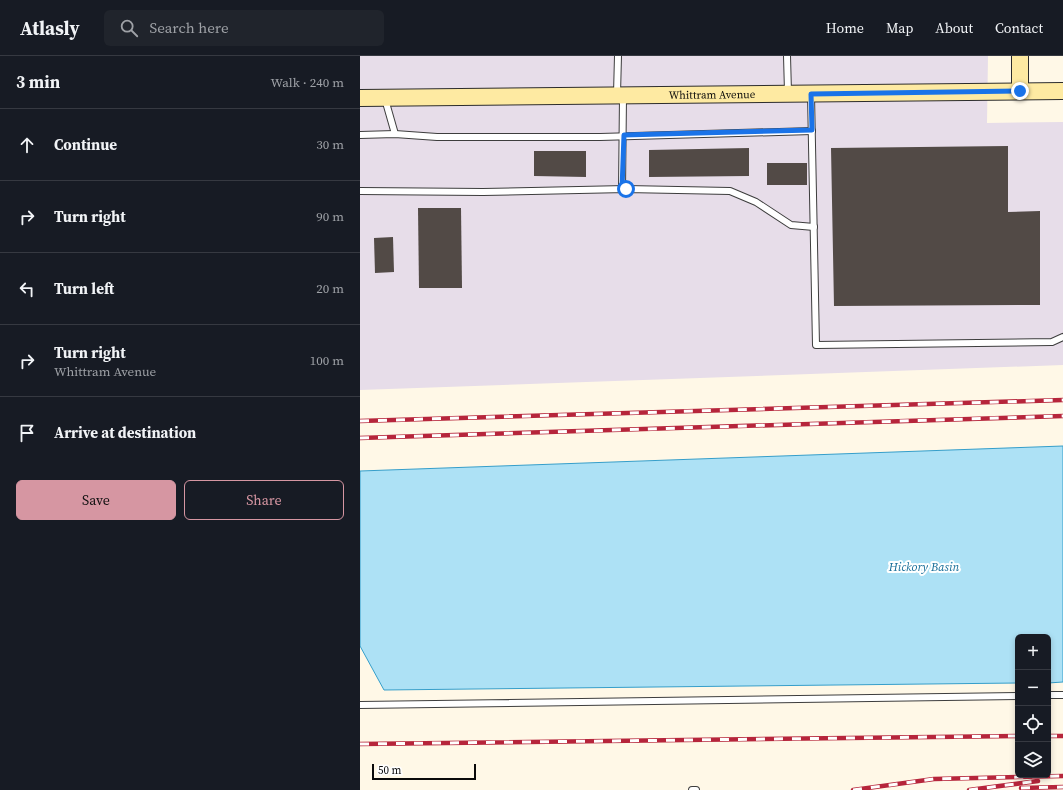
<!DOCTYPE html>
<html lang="en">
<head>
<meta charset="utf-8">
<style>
	:root { --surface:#171b24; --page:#20242c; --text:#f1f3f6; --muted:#9ea1a6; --line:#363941; --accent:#d696a2 }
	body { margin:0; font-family:"Source Serif 4",serif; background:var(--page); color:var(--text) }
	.controls { position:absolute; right:12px; bottom:12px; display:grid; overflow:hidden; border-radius:6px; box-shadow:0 2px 6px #0003 }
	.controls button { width:36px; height:36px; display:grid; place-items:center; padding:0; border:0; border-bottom:1px solid var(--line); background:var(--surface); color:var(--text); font:20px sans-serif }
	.scale { position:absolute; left:12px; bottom:10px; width:104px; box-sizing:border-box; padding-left:4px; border:2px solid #0a0a0a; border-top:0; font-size:11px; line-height:14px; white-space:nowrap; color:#0a0a0a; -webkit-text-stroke:3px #fff; paint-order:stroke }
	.stop { position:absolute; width:12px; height:12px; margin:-9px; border:3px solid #1a73e8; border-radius:50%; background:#fff }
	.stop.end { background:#1a73e8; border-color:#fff; box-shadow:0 1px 4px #0008 }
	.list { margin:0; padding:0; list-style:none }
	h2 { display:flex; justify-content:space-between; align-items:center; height:52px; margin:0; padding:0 16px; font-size:17px }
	h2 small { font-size:13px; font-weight:400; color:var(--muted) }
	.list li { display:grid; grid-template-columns:26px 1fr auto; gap:12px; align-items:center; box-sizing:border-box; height:72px; padding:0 16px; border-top:1px solid var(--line) }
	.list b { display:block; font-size:15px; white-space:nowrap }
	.list p { margin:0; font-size:13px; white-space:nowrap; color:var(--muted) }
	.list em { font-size:13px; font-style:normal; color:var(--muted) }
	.actions { display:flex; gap:8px; padding:12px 16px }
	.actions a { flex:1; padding:9px 0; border:1px solid var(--accent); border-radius:6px; text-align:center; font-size:14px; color:var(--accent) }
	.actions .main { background:var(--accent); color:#111 }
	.icon { flex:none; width:22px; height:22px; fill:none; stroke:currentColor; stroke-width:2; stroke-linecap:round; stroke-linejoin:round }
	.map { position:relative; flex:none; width:703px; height:734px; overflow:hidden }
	header { display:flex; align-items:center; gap:24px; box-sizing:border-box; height:56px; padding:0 20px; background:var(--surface); border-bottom:1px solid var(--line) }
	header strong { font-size:19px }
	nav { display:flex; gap:22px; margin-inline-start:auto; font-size:14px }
	.search { width:280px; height:36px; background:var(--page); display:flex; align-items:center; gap:10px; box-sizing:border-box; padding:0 14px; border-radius:6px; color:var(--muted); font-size:15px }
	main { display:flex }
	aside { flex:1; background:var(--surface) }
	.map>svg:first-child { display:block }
</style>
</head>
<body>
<header>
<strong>Atlasly</strong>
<div class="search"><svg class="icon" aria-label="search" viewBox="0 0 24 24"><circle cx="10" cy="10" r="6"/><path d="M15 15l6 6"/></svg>Search here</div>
<nav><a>Home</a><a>Map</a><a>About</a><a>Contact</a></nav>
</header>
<main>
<aside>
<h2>3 min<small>Walk · 240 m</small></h2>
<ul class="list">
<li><svg class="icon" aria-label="ahead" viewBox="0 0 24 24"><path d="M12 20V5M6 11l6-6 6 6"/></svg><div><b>Continue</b></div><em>30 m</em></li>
<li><svg class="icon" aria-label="right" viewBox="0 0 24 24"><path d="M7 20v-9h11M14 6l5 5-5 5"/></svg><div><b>Turn right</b></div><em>90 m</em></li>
<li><svg class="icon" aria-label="left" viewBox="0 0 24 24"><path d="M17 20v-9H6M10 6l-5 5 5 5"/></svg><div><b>Turn left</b></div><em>20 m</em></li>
<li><svg class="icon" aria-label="right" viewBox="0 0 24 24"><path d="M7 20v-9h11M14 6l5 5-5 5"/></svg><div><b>Turn right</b><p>Whittram Avenue</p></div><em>100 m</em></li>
<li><svg class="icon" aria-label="arrive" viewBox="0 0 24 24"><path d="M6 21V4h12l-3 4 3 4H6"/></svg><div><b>Arrive at destination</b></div></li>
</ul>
<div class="actions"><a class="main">Save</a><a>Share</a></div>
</aside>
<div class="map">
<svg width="703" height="734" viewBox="0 0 703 734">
	<rect width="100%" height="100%" fill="#fff8e7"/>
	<path fill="#e7dde9" d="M0 0H628L627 67 703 66V309L0 334Z"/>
	<path fill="#ade1f5" stroke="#359eca" d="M703 390V626L688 627V581H658V627L24 634 0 590V415Z"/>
	<g fill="#524a46">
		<path d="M648 90V156L680 155V249L474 250 471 92Z"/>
		<path d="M389 92V120L289 121V94Z"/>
		<path d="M174 95H226V121L174 120Z"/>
		<rect x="407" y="107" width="40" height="22"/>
		<path d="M58 152H101L102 232H59Z"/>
		<path d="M33 181 34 216 15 217 14 182Z"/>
	</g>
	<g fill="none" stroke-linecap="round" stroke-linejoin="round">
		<defs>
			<g id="lane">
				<path d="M427 0 428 36"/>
				<path d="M257 38 258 0"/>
				<path d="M451 39 456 289 692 286 703 281"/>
				<path d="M25 43 35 78"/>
				<path d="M0 79 35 78 77 81H240L452 75"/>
				<path d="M262 133 263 41"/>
				<path d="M0 135 123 136 266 133 370 135 396 146 431 169 454 171"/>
				<path d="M688 639H703"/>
				<path d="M0 649 658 640"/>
				<path d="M332 734H336"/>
			</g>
			<g id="secondary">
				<path d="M660 0V35"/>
				<path id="s1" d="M0 42 703 35"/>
			</g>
		</defs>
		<use href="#lane" stroke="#3d3d3d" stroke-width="8"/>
		<use href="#secondary" stroke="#2c2c2c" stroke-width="18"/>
		<use href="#lane" stroke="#fff" stroke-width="6"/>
		<use href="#secondary" stroke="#feeaa2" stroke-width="16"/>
		<defs>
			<g id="rail">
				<path d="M0 365 703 344"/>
				<path d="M0 382 703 360"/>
				<path d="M688 680H703"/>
				<path d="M0 688 658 680"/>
				<path d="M661 732 703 731"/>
				<path d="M493 734 574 723 703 720"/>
				<path d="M609 734 678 725"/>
			</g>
		</defs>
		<use href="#rail" stroke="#b6253b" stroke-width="4.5"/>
		<use href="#rail" stroke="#fff" stroke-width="3" stroke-dasharray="9" stroke-linecap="butt"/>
	</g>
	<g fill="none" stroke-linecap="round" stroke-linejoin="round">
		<path stroke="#1a73e8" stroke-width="5" d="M266 133H262L264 79 452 74 451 38 660 35"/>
	</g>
	<g text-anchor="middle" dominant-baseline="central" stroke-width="4" stroke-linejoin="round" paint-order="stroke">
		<g font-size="11" fill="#0a0a0a" stroke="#fff">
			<text stroke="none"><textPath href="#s1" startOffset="352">Whittram Avenue</textPath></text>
		</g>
		<g font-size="12" font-style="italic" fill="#176d98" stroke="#fff">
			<text x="564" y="511">Hickory Basin</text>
		</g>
	</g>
</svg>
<div class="controls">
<button>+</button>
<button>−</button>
<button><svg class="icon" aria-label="locate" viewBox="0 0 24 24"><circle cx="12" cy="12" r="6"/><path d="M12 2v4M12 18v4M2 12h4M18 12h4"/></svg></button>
<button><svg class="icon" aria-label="layers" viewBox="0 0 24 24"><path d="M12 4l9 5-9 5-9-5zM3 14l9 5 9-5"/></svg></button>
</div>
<div class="scale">50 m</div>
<div class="stop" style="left:266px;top:133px"></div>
<div class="stop end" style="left:660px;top:35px"></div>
</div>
</main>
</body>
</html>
